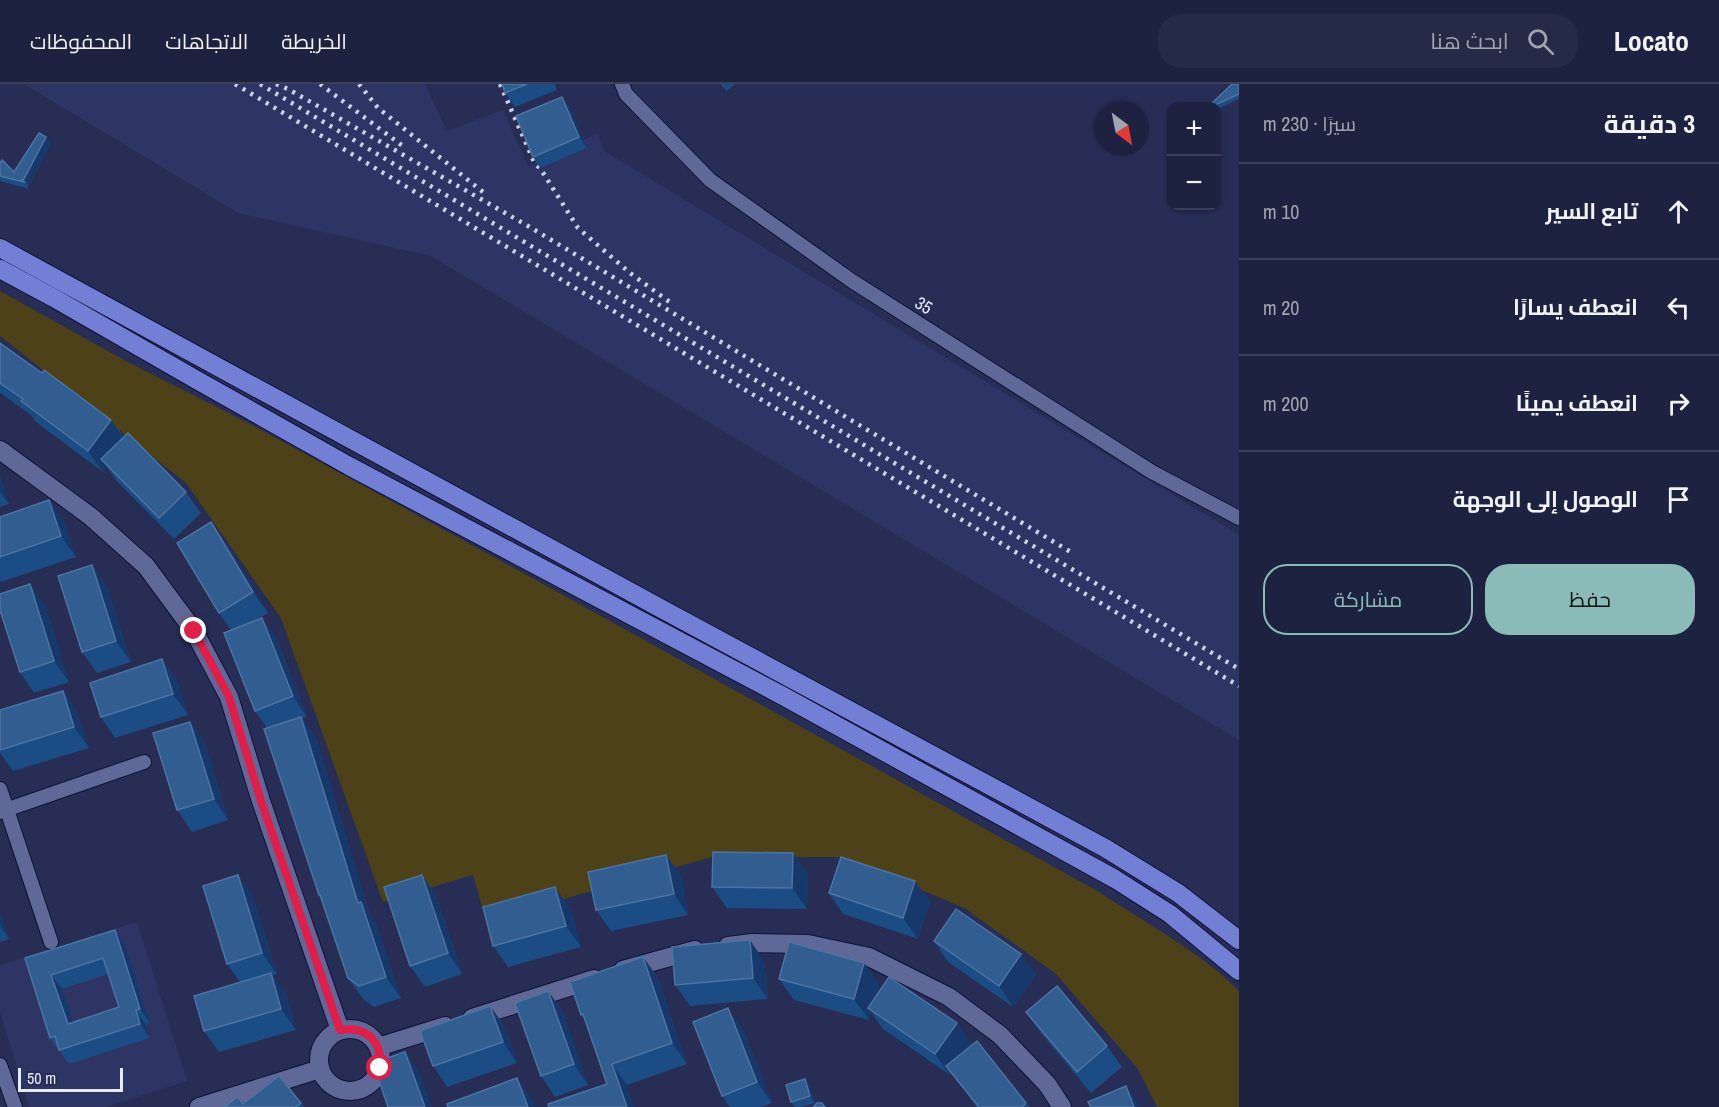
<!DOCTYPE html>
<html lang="ar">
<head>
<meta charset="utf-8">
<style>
	:root { --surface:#1d2240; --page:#252a47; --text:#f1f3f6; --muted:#a0a4b1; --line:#3b3f59; --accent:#8bbbb9 }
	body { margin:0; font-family:"Archivo Narrow",Cairo,sans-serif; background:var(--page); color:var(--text); direction:rtl }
	.controls { position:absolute; right:18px; top:18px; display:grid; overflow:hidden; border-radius:12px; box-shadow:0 2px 4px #0004 }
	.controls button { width:54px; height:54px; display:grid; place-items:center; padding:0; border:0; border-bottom:2px solid var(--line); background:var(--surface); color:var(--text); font:30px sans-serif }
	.compass { position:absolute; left:1095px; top:18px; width:54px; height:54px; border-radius:50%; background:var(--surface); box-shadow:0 2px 4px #0004; rotate:148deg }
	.scale { position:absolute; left:18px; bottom:15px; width:105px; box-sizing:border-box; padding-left:6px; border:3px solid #e5eaff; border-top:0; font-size:16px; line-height:21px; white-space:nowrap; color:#e5eaff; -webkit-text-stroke:4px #272d55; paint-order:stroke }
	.stop { position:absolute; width:18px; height:18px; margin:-14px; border:4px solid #e11d48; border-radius:50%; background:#fff }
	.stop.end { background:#e11d48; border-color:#fff; box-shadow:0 2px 6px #0008 }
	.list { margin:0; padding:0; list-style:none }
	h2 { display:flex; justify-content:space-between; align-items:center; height:78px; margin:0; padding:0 24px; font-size:26px }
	h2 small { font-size:20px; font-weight:400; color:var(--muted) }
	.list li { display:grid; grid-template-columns:39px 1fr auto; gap:18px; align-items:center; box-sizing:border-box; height:96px; padding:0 24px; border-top:2px solid var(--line) }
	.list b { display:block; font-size:22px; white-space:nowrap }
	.list em { font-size:20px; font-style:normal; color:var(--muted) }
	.actions { display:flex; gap:12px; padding:18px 24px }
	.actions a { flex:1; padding:14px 0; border:2px solid var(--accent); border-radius:24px; text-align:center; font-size:21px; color:var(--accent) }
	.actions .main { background:var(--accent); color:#111 }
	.icon { flex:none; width:33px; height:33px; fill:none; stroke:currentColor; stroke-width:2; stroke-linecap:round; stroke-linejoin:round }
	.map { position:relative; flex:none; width:1239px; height:1023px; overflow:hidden; direction:ltr }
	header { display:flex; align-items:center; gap:36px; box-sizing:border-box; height:84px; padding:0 30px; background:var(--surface); border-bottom:2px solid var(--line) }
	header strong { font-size:28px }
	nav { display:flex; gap:33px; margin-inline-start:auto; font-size:21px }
	.search { width:420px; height:54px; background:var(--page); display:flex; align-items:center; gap:15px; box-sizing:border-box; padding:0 21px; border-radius:24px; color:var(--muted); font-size:22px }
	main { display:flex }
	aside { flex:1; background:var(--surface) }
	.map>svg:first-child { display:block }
</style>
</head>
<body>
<header>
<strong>Locato</strong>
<div class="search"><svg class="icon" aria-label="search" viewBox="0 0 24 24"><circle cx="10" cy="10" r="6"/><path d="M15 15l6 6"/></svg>ابحث هنا</div>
<nav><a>الخريطة</a><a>الاتجاهات</a><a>المحفوظات</a></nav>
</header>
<main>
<aside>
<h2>3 دقيقة<small>سيرًا · 230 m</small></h2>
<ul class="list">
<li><svg class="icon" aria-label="ahead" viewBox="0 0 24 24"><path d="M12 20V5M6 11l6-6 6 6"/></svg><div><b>تابع السير</b></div><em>10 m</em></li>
<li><svg class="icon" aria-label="left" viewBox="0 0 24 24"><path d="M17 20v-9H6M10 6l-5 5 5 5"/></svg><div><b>انعطف يسارًا</b></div><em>20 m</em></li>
<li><svg class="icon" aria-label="right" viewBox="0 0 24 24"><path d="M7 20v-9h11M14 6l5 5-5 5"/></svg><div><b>انعطف يمينًا</b></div><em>200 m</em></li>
<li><svg class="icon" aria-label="arrive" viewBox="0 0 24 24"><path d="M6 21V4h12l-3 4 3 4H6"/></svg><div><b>الوصول إلى الوجهة</b></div></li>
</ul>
<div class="actions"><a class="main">حفظ</a><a>مشاركة</a></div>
</aside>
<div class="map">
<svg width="1239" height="1023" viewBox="0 0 1239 1023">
	<rect width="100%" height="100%" fill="#272d55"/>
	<g fill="#2e3565">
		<path d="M24 0H425L447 47 503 26 528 82 598 49 604 67 1239 451V656L431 172 238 129Z"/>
		<path d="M137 838 187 997 106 1023H29L0 928V881Z"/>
	</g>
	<path fill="#4d4217" d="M0 207 122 275 252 341 534 495 1099 808C1144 838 1202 869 1239 907V1023H1157L1138 985 1056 890 966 825 844 773H712L486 837 473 791 383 818 281 534 186 399 0 252Z"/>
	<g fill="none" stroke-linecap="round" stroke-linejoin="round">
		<defs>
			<g id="street">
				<path d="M622 0 626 10 710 96 852 197 1152 388 1239 434"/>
				<path d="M0 705 51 858"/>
				<path d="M0 728 144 678"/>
				<path d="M0 981 15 1023"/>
			</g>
			<g id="secondary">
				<path d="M0 366 90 432 146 482 194 547 229 613 261 717 340 946"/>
				<path d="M728 862 752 859 808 860 869 873 949 913 1000 951 1047 1000 1062 1023"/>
				<path d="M623 886 695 866"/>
				<path d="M472 934 594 895"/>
				<circle cx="350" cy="976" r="31"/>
				<path d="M378 963 445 942"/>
				<path d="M199 1023 320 985"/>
			</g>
			<g id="primary">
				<path d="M0 164 660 524 1105 764 1178 809 1239 856"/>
				<path d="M0 185 54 214 195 295 349 382 783 612 1115 795 1170 830 1239 887"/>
			</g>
		</defs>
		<use href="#street" stroke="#101339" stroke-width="16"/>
		<use href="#secondary" stroke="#101339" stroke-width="20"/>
		<use href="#primary" stroke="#101339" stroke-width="20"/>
		<use href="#street" stroke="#5f6896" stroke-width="14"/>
		<use href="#secondary" stroke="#5f6896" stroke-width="18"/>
		<use href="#primary" stroke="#727fd4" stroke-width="18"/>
		<g stroke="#cbd0e8" stroke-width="4.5" stroke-dasharray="3 6" stroke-linecap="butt">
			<path d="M235 0 1239 602"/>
			<path d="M260 0 1239 585"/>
			<path d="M276 0 288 5 528 142 1074 470"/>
			<path d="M320 0 404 63"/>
			<path d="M359 0 378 24 483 108"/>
			<path d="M500 0 535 80 540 84 578 144 630 189 671 219"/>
		</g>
	</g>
	<g fill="#1b4c83" fill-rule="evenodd">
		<path d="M502 0H555L557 6 515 23 505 9Z"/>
		<path d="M720 0H736L726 7Z"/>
		<path d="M1239 0V15L1216 26V22H1211Z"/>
		<path d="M570 24 587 64 540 84 533 73Z"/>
		<path d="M51 59 29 102H27L29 105 0 97V79L14 88Z"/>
		<path d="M0 259 42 289 111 336 124 353 186 408 201 429 174 455 116 396 107 383 103 388 36 338 31 331 0 309Z"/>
		<path d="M0 392 9 420 0 423Z"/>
		<path d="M49 416 64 437 76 473 1 498 0 497V433Z"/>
		<path d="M226 459 268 529 255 537 262 534 277 555 307 633 302 635 316 654 370 831 376 839 401 914 374 923 363 915 348 894 322 817 319 811 267 644 255 627 231 546 219 529Z"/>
		<path d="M107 502 131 578 97 589 82 568Z"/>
		<path d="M45 521 69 598 34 609 20 588Z"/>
		<path d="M162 575 177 596 188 631 115 654 101 633Z"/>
		<path d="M63 607 77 628 89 664 13 687 0 669V626Z"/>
		<path d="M190 638 205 659 228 736 192 748 177 726Z"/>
		<path d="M793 769 808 790 807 825 727 824 712 803Z"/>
		<path d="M666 771 681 792 688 831 611 847 596 826Z"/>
		<path d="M422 791 436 812 462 890 425 903 410 882Z"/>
		<path d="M915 797 930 818 918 855 843 830 829 809Z"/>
		<path d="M253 812 277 890 272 891 286 910 296 946 219 968 204 947 240 898 227 880Z"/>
		<path d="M570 824 581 863 508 883 493 862Z"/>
		<path d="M0 829 9 855 0 858Z"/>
		<path d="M115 846 125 860 150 939 146 941 150 954 69 980 50 954 25 874ZM108 890 119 923 72 938 62 905Z"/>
		<path d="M934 857 1021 870 1036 891 1013 923 948 878Z"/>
		<path d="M643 873 658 894 687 980 627 1001 607 1000 586 937 581 931Z"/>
		<path d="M764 877 768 915 690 922 675 901Z"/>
		<path d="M864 879 879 900 875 914 971 960 968 964 977 957 1029 1023H977L951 989 950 991 883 945 871 928 869 936 794 916 779 895Z"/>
		<path d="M490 922 505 943 517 979 447 1003 433 982Z"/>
		<path d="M563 928 588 1001 555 1013 541 992Z"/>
		<path d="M1026 928 1107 962 1122 983 1091 1009 1041 949Z"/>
		<path d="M743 945 772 1019 761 1023H730L722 1012Z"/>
		<path d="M279 992 304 1023H224L243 1020Z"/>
		<path d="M805 995 810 1003 815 1019 802 1023H795L791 1018Z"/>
	</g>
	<g fill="#17386b">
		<path d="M562 13 570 24 587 64 579 53Z"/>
		<path d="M46 53 51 59 29 102 24 95Z"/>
		<path d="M111 336 126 357 101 375 107 383 103 388 88 367Z"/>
		<path d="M0 392 9 420 0 408Z"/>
		<path d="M49 416 64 437 76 473 61 452Z"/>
		<path d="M211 438 226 459 268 529 253 508Z"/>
		<path d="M92 481 107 502 131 578 116 557Z"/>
		<path d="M30 500 45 521 69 598 54 577Z"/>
		<path d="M262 534 277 555 307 633 293 612Z"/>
		<path d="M162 575 177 596 188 631 173 610Z"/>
		<path d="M63 607 77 628 89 664 74 643Z"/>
		<path d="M301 633 316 654 370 831 376 839 401 914 386 893 358 819Z"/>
		<path d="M190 638 205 659 228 736 214 715Z"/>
		<path d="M793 769 808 790 807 825 792 804Z"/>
		<path d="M666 771 681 792 688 831 674 810Z"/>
		<path d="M238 791 253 812 277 890 262 869Z"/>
		<path d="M422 791 436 812 462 890 448 869Z"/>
		<path d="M915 797 930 818 918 855 903 834Z"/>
		<path d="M555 803 570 824 581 863 566 842Z"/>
		<path d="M0 829 9 855 0 842Z"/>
		<path d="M115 846 125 860 150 939 140 925Z"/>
		<path d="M750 856 764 877 768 915 753 894Z"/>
		<path d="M1021 870 1036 891 1013 923 999 902Z"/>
		<path d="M643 873 658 894 687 980 672 959Z"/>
		<path d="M864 879 879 900 872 926 868 924 871 928 869 936 854 915Z"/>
		<path d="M271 889 286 910 296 946 281 925Z"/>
		<path d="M51 891 62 905 78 954 68 940Z"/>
		<path d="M548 907 563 928 588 1001 574 980Z"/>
		<path d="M490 922 505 943 517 979 503 958Z"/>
		<path d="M728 924 743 945 772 1019 757 998Z"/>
		<path d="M136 926 146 941 150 954 140 940Z"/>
		<path d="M957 939 971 960 952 988 946 982 951 989 950 991 935 970Z"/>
		<path d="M405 968 420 989 432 1023H425Z"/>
		<path d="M612 980 627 1001 634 1023H627Z"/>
		<path d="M517 994 532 1015 535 1023H528Z"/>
		<path d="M805 995 810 1003 815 1019 810 1012Z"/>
		<path d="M1126 1002 1140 1023H1134Z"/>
	</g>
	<g fill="#315d91" stroke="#4d73a2" stroke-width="1.5" fill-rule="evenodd">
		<path d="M502 0H527L505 9Z"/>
		<path d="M1232 0H1239V10L1213 22H1211L1210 21Z"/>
		<path d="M562 13 579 53 533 73 516 32Z"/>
		<path d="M39 49 46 53 24 95 22 96 24 98 0 92V79L2 76 14 88Z"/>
		<path d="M0 259 42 289 44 286 111 336 88 367 21 317 23 315 0 299Z"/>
		<path d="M128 349 186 408 159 434 101 375Z"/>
		<path d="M49 416 61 452 0 473V433Z"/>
		<path d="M211 438 253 508 219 529 177 459Z"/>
		<path d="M92 481 116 557 82 568 58 492Z"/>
		<path d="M30 500 54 577 20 588 0 526V510Z"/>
		<path d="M262 534 293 612 255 627 224 549Z"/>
		<path d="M162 575 173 610 101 633 90 599Z"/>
		<path d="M63 607 74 643 0 666V626Z"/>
		<path d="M301 633 358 819 361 818 386 893 359 902 348 894 320 811H319L264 645Z"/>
		<path d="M190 638 214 715 177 726 153 649Z"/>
		<path d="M713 768 793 769 792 804 712 803Z"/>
		<path d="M666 771 674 810 596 826 588 788Z"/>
		<path d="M841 773 915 797 903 834 829 809Z"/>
		<path d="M238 791 262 869 227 880 203 802Z"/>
		<path d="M422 791 448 869 410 882 384 803Z"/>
		<path d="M555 803 566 842 493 862 483 823Z"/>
		<path d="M956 825 1021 870 999 902 934 857Z"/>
		<path d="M115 846 140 925 136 926 140 940 59 966 55 952 50 954 25 874ZM103 874 119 923 68 940 51 891Z"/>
		<path d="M750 856 753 894 675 901 672 863Z"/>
		<path d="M789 858 864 879 854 915 779 895Z"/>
		<path d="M643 873 672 959 612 980 627 1023H549L548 1020 607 1000 583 930 581 931 570 898Z"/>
		<path d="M271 889 281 925 204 947 194 912Z"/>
		<path d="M889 893 957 939 935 970 868 924Z"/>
		<path d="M1057 902 1107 962 1077 988 1026 928Z"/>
		<path d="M548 907 574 980 541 992 515 919Z"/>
		<path d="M490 922 503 958 433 982 420 947Z"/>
		<path d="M728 924 757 998 722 1012 693 938Z"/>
		<path d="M977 957 1026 1019 1022 1023H979L946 982Z"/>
		<path d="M405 968 425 1023H388L373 979Z"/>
		<path d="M279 992 301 1019 295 1023H224L238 1013 243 1020Z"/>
		<path d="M517 994 528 1023H448L447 1020Z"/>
		<path d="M805 995 810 1012 791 1018 786 1001Z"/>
		<path d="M1126 1002 1134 1023H1091L1088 1018Z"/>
		<path d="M817 1019H822L825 1023H813Z"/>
	</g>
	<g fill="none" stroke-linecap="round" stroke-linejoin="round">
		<path stroke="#e11d48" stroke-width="8" d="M194 547 229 613 261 717 340 946C367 942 383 958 380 984"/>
	</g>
	<g text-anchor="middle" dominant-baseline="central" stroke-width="6" stroke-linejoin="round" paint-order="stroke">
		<g font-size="18" fill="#e5eaff" stroke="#272d55">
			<text transform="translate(924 221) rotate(32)">35</text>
		</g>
	</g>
</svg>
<div class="controls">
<button>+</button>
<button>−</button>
</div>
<svg class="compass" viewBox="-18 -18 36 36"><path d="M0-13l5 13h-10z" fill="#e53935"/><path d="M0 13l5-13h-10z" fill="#a0a4b1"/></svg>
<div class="scale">50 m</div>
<div class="stop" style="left:380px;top:984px"></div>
<div class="stop end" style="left:194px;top:547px"></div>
</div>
</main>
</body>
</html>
